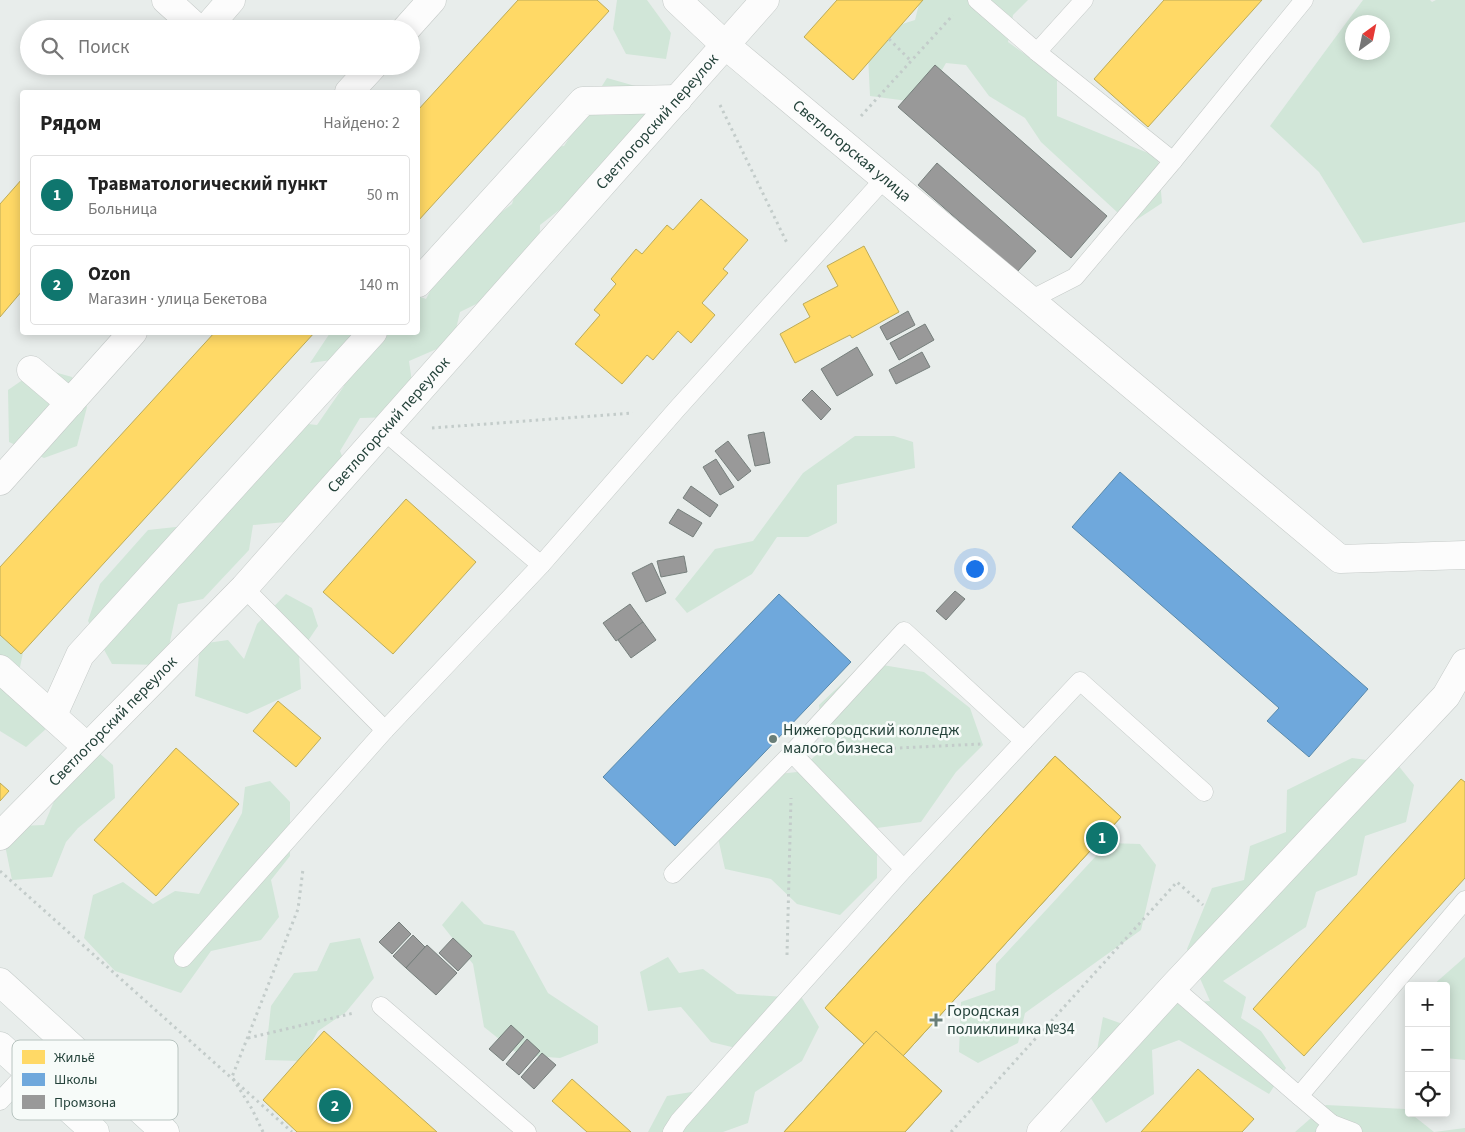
<!DOCTYPE html>
<html lang="ru">
<head>
<meta charset="utf-8">
<style>
	:root { --surface:#fff; --page:#f2f2f2; --text:#222; --muted:#767676; --line:#e0e0e0; --accent:#0f766e }
	body { margin:0; font-family:"Source Sans 3",sans-serif; background:var(--page); color:var(--text) }
	.controls { position:absolute; right:15px; bottom:15px; display:grid; overflow:hidden; border-radius:5px; box-shadow:0 2px 12px #0003 }
	.controls button { width:45px; height:45px; display:grid; place-items:center; padding:0; border:0; border-bottom:1px solid var(--line); background:var(--surface); color:var(--text); font:25px sans-serif }
	.compass { position:absolute; left:1345px; top:15px; width:45px; height:45px; border-radius:50%; background:var(--surface); box-shadow:0 2px 12px #0003; rotate:33deg }
	.you { position:absolute; left:974px; top:568px; width:18px; height:18px; margin:-12px; border:4px solid #fff; border-radius:50%; background:#1a73e8; box-shadow:0 0 0 8px #1a73e833 }
	.badge { display:grid; place-items:center; width:32px; height:32px; border-radius:50%; background:var(--accent); color:#fff; font-size:16px; font-weight:700 }
	.pin { position:absolute; translate:-50% -50%; border:2px solid #fff; box-shadow:0 1px 5px #0006 }
	.list { margin:0; padding:0; list-style:none }
	h2 { display:flex; justify-content:space-between; align-items:center; height:65px; margin:0; padding:0 20px; font-size:21px }
	h2 small { font-size:16px; font-weight:400; color:var(--muted) }
	.list li { display:grid; grid-template-columns:32px 1fr auto; gap:15px; align-items:center; box-sizing:border-box; height:80px; margin:0 10px 10px; padding:0 10px; border:1px solid var(--line); border-radius:5px }
	.list b { display:block; font-size:19px; white-space:nowrap }
	.list p { margin:0; font-size:16px; white-space:nowrap; color:var(--muted) }
	.list em { font-size:16px; font-style:normal; color:var(--muted) }
	.icon { flex:none; width:28px; height:28px; fill:none; stroke:currentColor; stroke-width:2; stroke-linecap:round; stroke-linejoin:round }
	.map { position:relative; flex:none; width:1465px; height:1132px; overflow:hidden }
	.search { position:absolute; background:var(--surface); box-shadow:0 2px 12px #0003; left:20px; top:20px; width:400px; height:55px; display:flex; align-items:center; gap:12px; box-sizing:border-box; padding:0 18px; border-radius:28px; color:var(--muted); font-size:19px }
	.panel { position:absolute; background:var(--surface); box-shadow:0 2px 12px #0003; left:20px; top:90px; width:400px; height:245px; border-radius:5px }
	.map>svg:first-child { display:block }
</style>
</head>
<body>
<div class="map">
<svg width="1465" height="1132" viewBox="0 0 1465 1132">
	<rect width="100%" height="100%" fill="#e8edeb"/>
	<g fill="#d1e6d8" fill-rule="evenodd">
		<path d="M617 0H647L671 33 666 59 626 54 613 29Z"/>
		<path d="M920 0H1028L1013 15 1008 42 1057 77V116L1158 157 1162 203 1130 224 1041 142 1025 118 989 96 966 65 946 63 923 103 870 96 867 35 915 20Z"/>
		<path d="M1363 0H1430L1432 2 1436 0H1465V222L1363 243 1319 172 1270 126ZM1352 22H1382V52H1352Z"/>
		<path d="M607 78 646 89 662 130 540 225 539 273 460 312 453 342 409 361 413 389 397 417 360 418 340 451 352 480 296 521 253 525 249 550 203 599 178 604 165 665 112 664 88 621 100 584 148 530 194 525 280 421 317 425 344 386 339 359 310 363 330 333 418 332V296L426 299 452 250 512 204 529 150 564 146Z"/>
		<path d="M40 368 72 377 87 407 77 446 44 458 9 442 8 390Z"/>
		<path d="M855 436H894L913 442 915 468 837 485V523L808 537H777L752 574 687 613 675 599 715 549 753 541 803 473Z"/>
		<path d="M286 594 312 608 318 626 299 654 301 689 247 714 195 696 200 644 228 640 244 659 257 624Z"/>
		<path d="M0 633 23 653 18 676 48 727 26 747 0 731Z"/>
		<path d="M865 662 924 672 970 708 983 745 956 772 921 822 877 828V878L840 915 797 904 771 879 725 869 714 820 760 776 797 772 824 748 819 705Z"/>
		<path d="M99 753 113 765 115 798 78 828 66 842 52 877 12 880 4 840 18 826 44 825 63 780Z"/>
		<path d="M1352 758 1397 764 1414 785 1406 822 1365 836 1357 875 1316 892 1306 927 1223 981 1246 997 1241 1018 1261 1031 1286 1068 1269 1094 1179 1040 1152 1050 1154 1094 1106 1123 1089 1095 1103 1017 1148 1033 1174 1004 1210 1001 1187 949 1212 888 1244 880 1250 846 1286 832 1287 790Z"/>
		<path d="M270 781 290 802V856L271 880 279 917 261 940 211 951 181 993 115 971 84 938 93 895 123 882 153 904 175 891 199 894 242 813 245 787Z"/>
		<path d="M1108 843 1140 844 1156 865 1141 930 1025 1013 1018 1043 978 1063 959 1052 961 1002 995 990 996 964Z"/>
		<path d="M462 901 484 924 514 931 548 993 598 1026V1043L560 1058 519 1055 484 1027 473 964 442 925Z"/>
		<path d="M360 938 374 978 346 1012 318 1031 301 1061 265 1060 271 1006 294 973 317 971 330 943Z"/>
		<path d="M668 957 679 973 703 969 737 994 802 998 819 1027 802 1061 755 1092 748 1123 723 1132H648L667 1096 722 1087 736 1048 711 1042 681 1007 648 1011 640 972Z"/>
		<path d="M1465 957V1060L1446 1058V986H1432Z"/>
		<path d="M1326 1105 1405 1109 1434 1132 1465 1128V1132H1295Z"/>
	</g>
	<g fill="#ffd966" stroke="#bdac59">
		<path d="M518 0H597L609 11 418 221V110Z"/>
		<path d="M837 0H923L853 80 804 37Z"/>
		<path d="M1164 0H1262L1148 127 1094 79Z"/>
		<path d="M22 179V291L0 317V204Z"/>
		<path d="M701 199 748 240 723 269 728 273 702 303 715 315 691 343 678 331 653 360 647 355 622 384 575 344 600 315 594 310 616 284 611 279 636 249 642 254 667 225 673 230Z"/>
		<path d="M864 246 899 312 852 338 850 335 795 363 780 334 810 317 803 304 838 286 827 266Z"/>
		<path d="M215 332H315L21 654 0 635V567Z"/>
		<path d="M406 499 476 562 393 654 323 592Z"/>
		<path d="M278 701 321 738 296 767 253 731Z"/>
		<path d="M176 748 239 804 156 896 94 840Z"/>
		<path d="M1055 756 1121 817 903 1056 876 1031 864 1044 825 1008Z"/>
		<path d="M1055 756 1121 817 903 1056 942 1091 905 1132H784L864 1044 825 1008Z"/>
		<path d="M1461 779 1465 782V878L1304 1056 1253 1009Z"/>
		<path d="M0 783 9 791 0 801Z"/>
		<path d="M324 1031 437 1132H297L263 1100Z"/>
		<path d="M876 1031 942 1091 905 1132H784Z"/>
		<path d="M1198 1069 1254 1119 1242 1132H1141Z"/>
		<path d="M572 1079 631 1132H587L552 1101Z"/>
	</g>
	<g fill="#6fa8dc" stroke="#5889ab">
		<path d="M1120 472 1368 689 1309 757 1267 721 1279 708 1072 527Z"/>
		<path d="M779 594 851 662 675 846 603 777Z"/>
	</g>
	<g fill="#999" stroke="#767f7c">
		<path d="M935 65 1107 216 1071 258 898 107Z"/>
		<path d="M937 163 1036 251 1017 272 918 185Z"/>
		<path d="M908 311 915 325 887 340 880 327Z"/>
		<path d="M925 324 934 340 899 360 890 343Z"/>
		<path d="M857 347 873 375 837 396 821 369Z"/>
		<path d="M922 352 930 367 896 384 889 370Z"/>
		<path d="M812 390 831 409 821 420 802 400Z"/>
		<path d="M764 432 770 463 755 466 748 435Z"/>
		<path d="M728 441 751 471 738 481 715 451Z"/>
		<path d="M716 459 734 487 720 495 703 467Z"/>
		<path d="M691 486 718 505 710 517 683 498Z"/>
		<path d="M678 509 702 523 693 537 669 523Z"/>
		<path d="M684 556 687 572 661 577 657 561Z"/>
		<path d="M652 563 666 593 646 602 632 573Z"/>
		<path d="M955 591 965 599 946 620 936 611Z"/>
		<path d="M630 604 643 622 616 641 603 623Z"/>
		<path d="M643 622 656 640 631 658 618 640Z"/>
		<path d="M399 922 411 934 392 954 379 942Z"/>
		<path d="M413 935 425 947 406 968 393 956Z"/>
		<path d="M453 938 472 956 458 971 439 953Z"/>
		<path d="M427 945 457 973 436 995 406 968Z"/>
		<path d="M511 1025 524 1037 503 1061 489 1049Z"/>
		<path d="M527 1039 540 1051 519 1075 506 1064Z"/>
		<path d="M542 1053 556 1065 534 1089 521 1077Z"/>
	</g>
	<g fill="none" stroke-linecap="round" stroke-linejoin="round">
		<defs>
			<g id="service">
				<path d="M977 0 1037 52"/>
				<path d="M1084 0 1037 52 1173 161"/>
				<path d="M1030 300 1075 277 1173 161 1304 0"/>
				<path d="M384 431 541 565"/>
				<path d="M244 588 385 730"/>
				<path d="M792 753 904 869"/>
				<path d="M673 874 792 753 904 631 1024 741"/>
				<path d="M183 958 385 730 541 565 676 410 885 178"/>
				<path d="M1173 987 1299 1096"/>
				<path d="M381 1006 527 1132"/>
				<path d="M0 1101 28 1071"/>
				<path d="M1332 1124 1353 1132"/>
				<path d="M672 1132 679 1121 904 869 1080 681 1204 792"/>
				<path d="M1325 1132 1332 1124 1299 1096 1465 900"/>
			</g>
			<g id="minor">
				<path d="M166 0 198 29"/>
				<path id="s1" d="M677 0 724 44 1340 559 1465 555"/>
				<path d="M206 29 231 0"/>
				<path d="M406 29 432 0"/>
				<path d="M349 92 373 66"/>
				<path d="M418 283 583 101 678 99"/>
				<path d="M31 370 70 403"/>
				<path d="M0 481 133 332"/>
				<path d="M0 669 87 747"/>
				<path d="M53 715 80 655 373 332"/>
				<path id="s2" d="M0 836 244 588 765 0"/>
				<path d="M1041 1132 1173 987 1446 696 1465 663"/>
			</g>
			<g id="secondary">
				<path d="M0 982 165 1132"/>
				<path d="M0 1046 95 1132"/>
			</g>
		</defs>
		<use href="#service" stroke="#c5cac8" stroke-width="19"/>
		<use href="#minor" stroke="#c5cac8" stroke-width="29"/>
		<use href="#secondary" stroke="#c3cbc8" stroke-width="29"/>
		<g stroke="#c3ccca" stroke-width="3" stroke-dasharray="2.5 4" stroke-linecap="butt">
			<path d="M889 39 911 61"/>
			<path d="M720 105 787 243"/>
			<path d="M861 116 953 15"/>
			<path d="M432 428 633 413"/>
			<path d="M835 751 981 744"/>
			<path d="M0 871 292 1132"/>
			<path d="M787 955 791 798"/>
			<path d="M248 1038 354 1013"/>
			<path d="M263 1132 252 1109 232 1077 298 909 303 869"/>
			<path d="M951 1132 1177 882 1203 905"/>
		</g>
		<use href="#service" stroke="#fcfcfc" stroke-width="18"/>
		<use href="#minor" stroke="#fcfcfc" stroke-width="28"/>
		<use href="#secondary" stroke="#fcfcfc" stroke-width="28"/>
	</g>
	<g fill="#697e78" stroke="#f7fbf9" stroke-width="2">
		<circle cx="773" cy="739" r="5"/>
		<path d="M933.5 1012.5h5v5h5v5h-5v5h-5v-5h-5v-5h5z"/>
	</g>
	<g text-anchor="middle" dominant-baseline="central" stroke-width="5" stroke-linejoin="round" paint-order="stroke">
		<g font-size="16" fill="#24423a" stroke="#f7fbf9">
			<text stroke="none"><textPath href="#s2" startOffset="971">Светлогорский переулок</textPath></text>
			<text stroke="none"><textPath href="#s1" startOffset="231">Светлогорская улица</textPath></text>
			<text stroke="none"><textPath href="#s2" startOffset="566">Светлогорский переулок</textPath></text>
			<text stroke="none"><textPath href="#s2" startOffset="161">Светлогорский переулок</textPath></text>
		</g>
		<g font-size="16" fill="#24423a" stroke="#f7fbf9" text-anchor="start">
			<text x="783" y="730">Нижегородский колледж<tspan x="783" dy="18">малого бизнеса</tspan></text>
			<text x="947" y="1011">Городская<tspan x="947" dy="18">поликлиника №34</tspan></text>
		</g>
	</g>
	<rect x="12" y="1040" width="166" height="80" rx="8" fill="#f7fbf9" stroke="#b8c4c0" stroke-width="1"/>
	<rect x="22" y="1050" width="23" height="14" fill="#ffd966"/>
	<rect x="22" y="1073" width="23" height="13" fill="#6fa8dc"/>
	<rect x="22" y="1095" width="23" height="14" fill="#999"/>
	<g font-size="14" fill="#24423a">
		<text x="54" y="1062">Жильё</text>
		<text x="54" y="1084">Школы</text>
		<text x="54" y="1107">Промзона</text>
	</g>
</svg>
<div class="controls">
<button>+</button>
<button>−</button>
<button><svg class="icon" aria-label="locate" viewBox="0 0 24 24"><circle cx="12" cy="12" r="6"/><path d="M12 2v4M12 18v4M2 12h4M18 12h4"/></svg></button>
</div>
<svg class="compass" viewBox="-18 -18 36 36"><path d="M0-13l5 13h-10z" fill="#e53935"/><path d="M0 13l5-13h-10z" fill="#767676"/></svg>
<div class="you"></div>
<div class="pin badge" style="left:1102px;top:838px">1</div>
<div class="pin badge" style="left:335px;top:1106px">2</div>
<div class="search"><svg class="icon" aria-label="search" viewBox="0 0 24 24"><circle cx="10" cy="10" r="6"/><path d="M15 15l6 6"/></svg>Поиск</div>
<section class="panel">
<h2>Рядом<small>Найдено: 2</small></h2>
<ul class="list">
<li><span class="badge">1</span><div><b>Травматологический пункт</b><p>Больница</p></div><em>50 m</em></li>
<li><span class="badge">2</span><div><b>Ozon</b><p>Магазин · улица Бекетова</p></div><em>140 m</em></li>
</ul>
</section>
</div>
</body>
</html>
